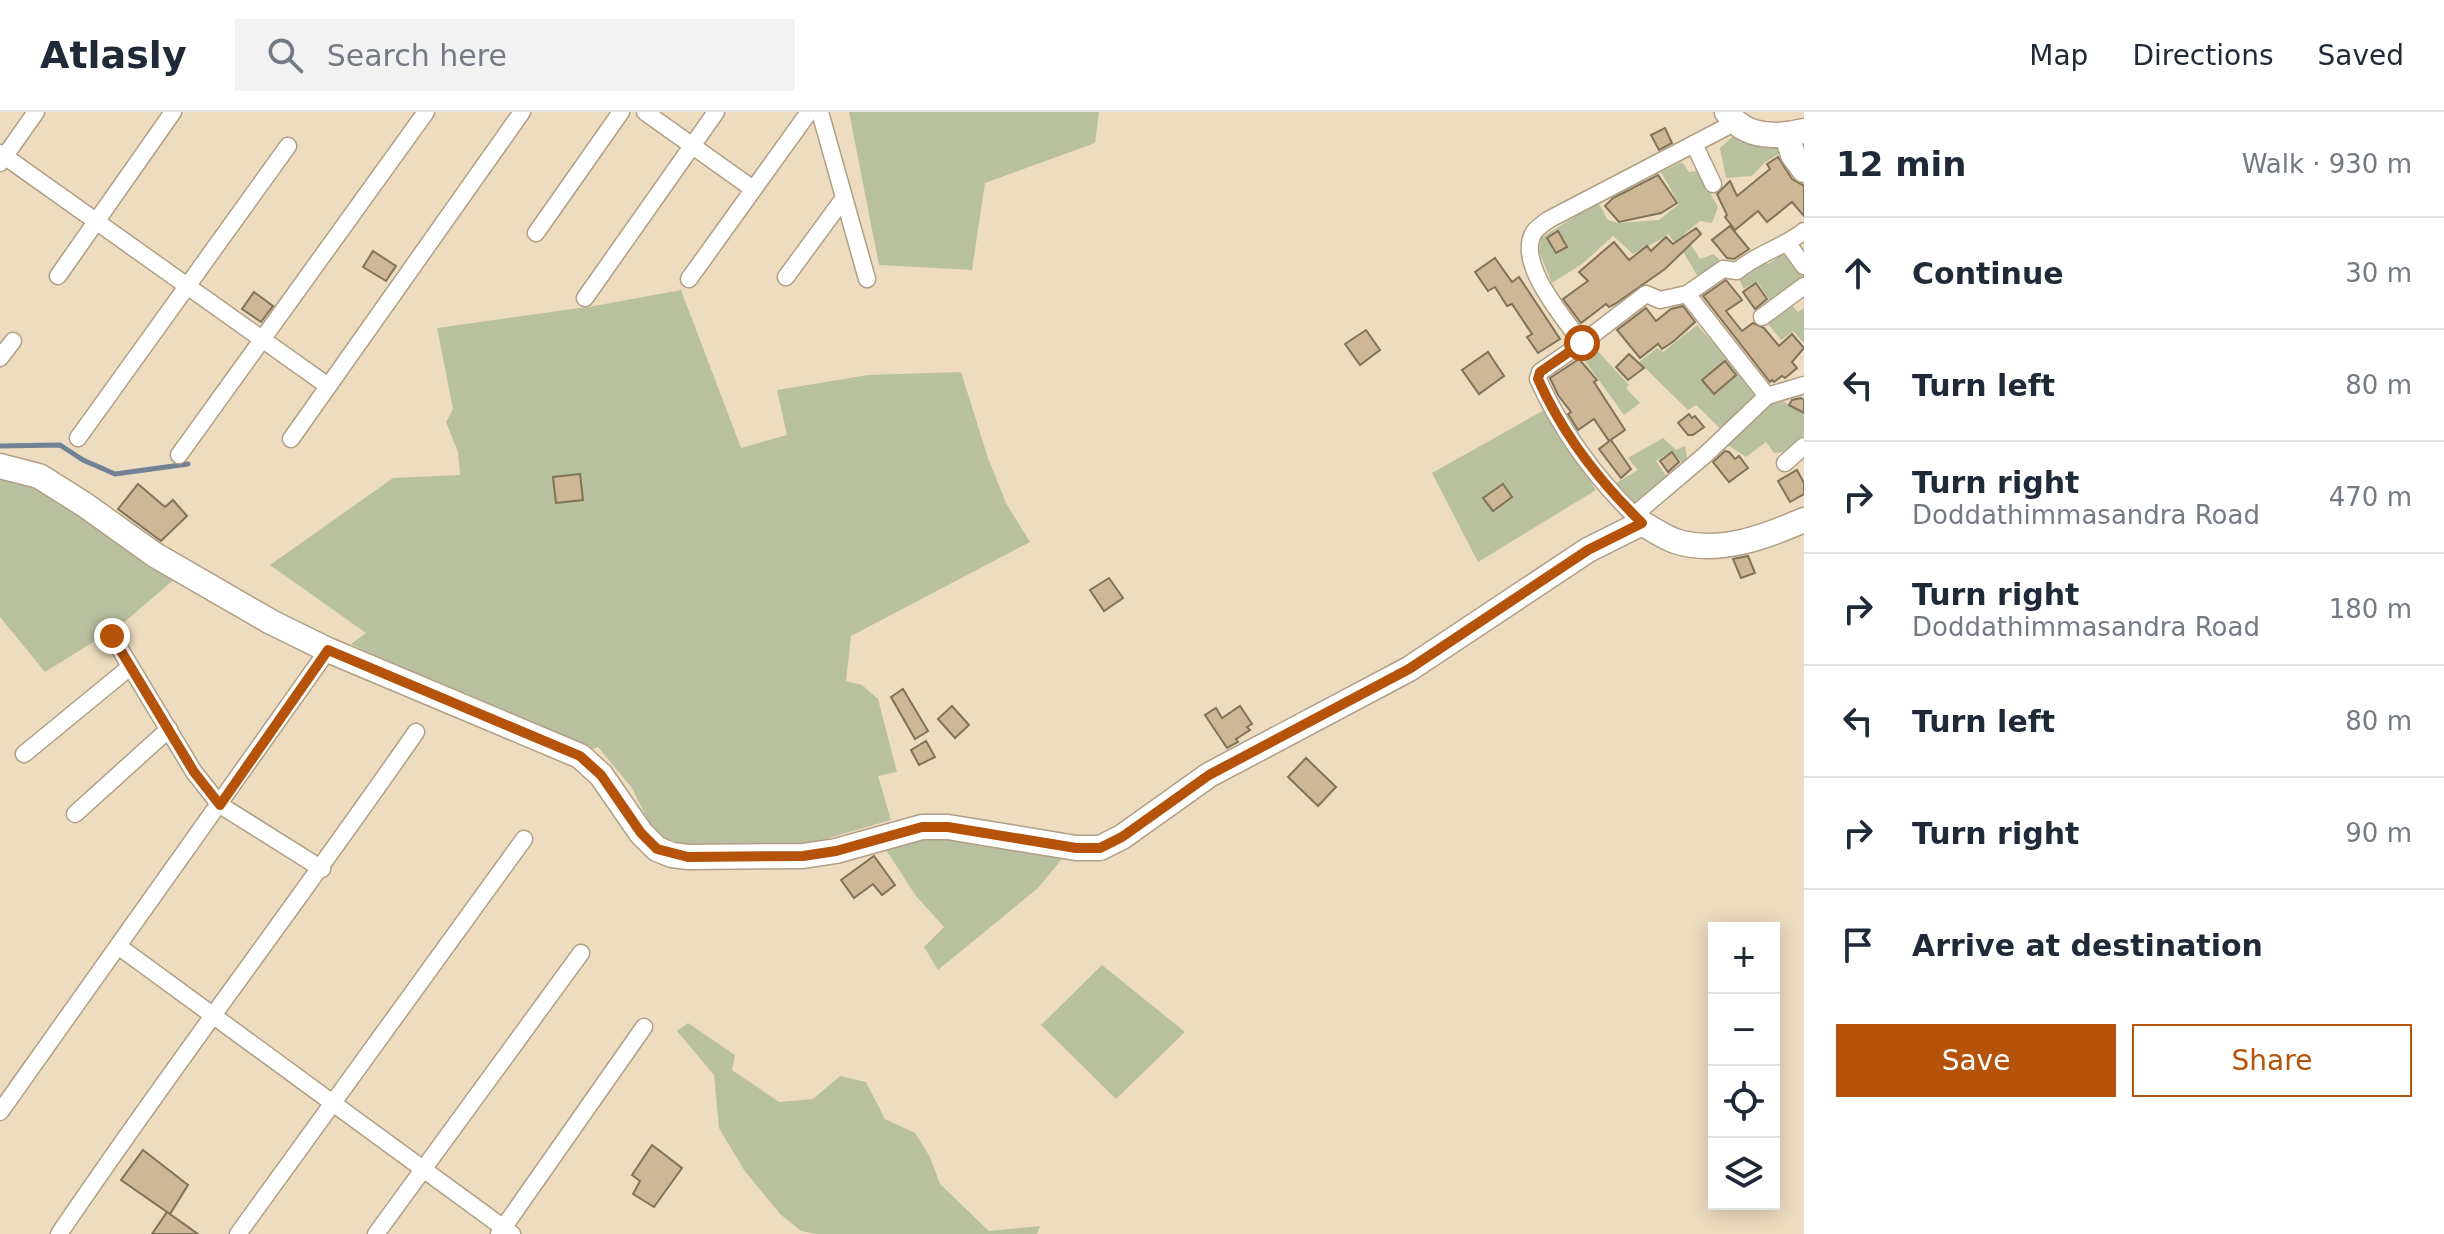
<!DOCTYPE html>
<html lang="en">
<head>
<meta charset="utf-8">
<style>
	:root { --surface:#fff; --page:#f2f2f3; --text:#1f2937; --muted:#747a83; --line:#e0e1e3; --accent:#b45309 }
	body { margin:0; font-family:"DejaVu Sans",sans-serif; background:var(--page); color:var(--text) }
	.controls { position:absolute; right:24px; bottom:24px; display:grid; overflow:hidden; border-radius:0px; box-shadow:0 4px 20px #0003 }
	.controls button { width:72px; height:72px; display:grid; place-items:center; padding:0; border:0; border-bottom:2px solid var(--line); background:var(--surface); color:var(--text); font:40px sans-serif }
	.stop { position:absolute; width:24px; height:24px; margin:-18px; border:6px solid #b45309; border-radius:50%; background:#fff }
	.stop.end { background:#b45309; border-color:#fff; box-shadow:0 2px 8px #0008 }
	.list { margin:0; padding:0; list-style:none }
	h2 { display:flex; justify-content:space-between; align-items:center; height:104px; margin:0; padding:0 32px; font-size:34px }
	h2 small { font-size:26px; font-weight:400; color:var(--muted) }
	.list li { display:grid; grid-template-columns:52px 1fr auto; gap:24px; align-items:center; box-sizing:border-box; height:112px; padding:0 32px; border-top:2px solid var(--line) }
	.list b { display:block; font-size:30px; white-space:nowrap }
	.list p { margin:0; font-size:26px; white-space:nowrap; color:var(--muted) }
	.list em { font-size:26px; font-style:normal; color:var(--muted) }
	.actions { display:flex; gap:16px; padding:24px 32px }
	.actions a { flex:1; padding:18px 0; border:2px solid var(--accent); border-radius:0px; text-align:center; font-size:28px; color:var(--accent) }
	.actions .main { background:var(--accent); color:#fff }
	.icon { flex:none; width:44px; height:44px; fill:none; stroke:currentColor; stroke-width:2; stroke-linecap:round; stroke-linejoin:round }
	.map { position:relative; flex:none; width:1804px; height:1122px; overflow:hidden }
	header { display:flex; align-items:center; gap:48px; box-sizing:border-box; height:112px; padding:0 40px; background:var(--surface); border-bottom:2px solid var(--line) }
	header strong { font-size:38px }
	nav { display:flex; gap:44px; margin-inline-start:auto; font-size:28px }
	.search { width:560px; height:72px; background:var(--page); display:flex; align-items:center; gap:20px; box-sizing:border-box; padding:0 28px; border-radius:0px; color:var(--muted); font-size:30px }
	main { display:flex }
	aside { flex:1; background:var(--surface) }
	.map>svg:first-child { display:block }
</style>
</head>
<body>
<header>
<strong>Atlasly</strong>
<div class="search"><svg class="icon" aria-label="search" viewBox="0 0 24 24"><circle cx="10" cy="10" r="6"/><path d="M15 15l6 6"/></svg>Search here</div>
<nav><a>Map</a><a>Directions</a><a>Saved</a></nav>
</header>
<main>
<div class="map">
<svg width="1804" height="1122" viewBox="0 0 1804 1122">
	<rect width="100%" height="100%" fill="#eedcc0"/>
	<g fill="#b9c0a0">
		<path d="M849 0H1099L1095 31 985 71 972 158 879 153Z"/>
		<path d="M1733 24 1747 30 1804 32V51L1783 39 1764 51 1752 64 1726 66 1720 36Z"/>
		<path d="M1682 50 1689 60 1698 59 1718 95 1712 111 1700 109 1684 122 1700 147 1714 142 1722 151 1698 165 1684 141 1668 122C1657 131 1645 134 1633 142L1613 124 1582 152 1552 171 1539 140 1541 126 1598 90 1608 108 1618 111 1659 108 1679 92 1661 60Z"/>
		<path d="M1789 138 1804 159V168L1772 192 1757 169 1744 177 1739 167 1761 149 1768 152Z"/>
		<path d="M681 178 741 336 787 323 777 278 868 263 961 260 988 346 1006 391 1030 430 851 524 846 569 862 573 878 587 897 660 878 664 891 708 798 735 690 734 655 723 632 676 598 635 591 638 529 609 457 583 351 532 366 521 270 453 393 366 460 363 458 340 446 310 453 297 437 216 594 194Z"/>
		<path d="M1789 190 1798 200 1804 196V231L1793 219 1781 228 1764 207Z"/>
		<path d="M1697 213 1759 280 1743 295 1724 320 1696 293 1688 298 1639 250 1657 236 1663 240Z"/>
		<path d="M1592 233 1629 273 1626 276 1640 291 1624 303 1580 242Z"/>
		<path d="M1767 289 1785 290 1804 303V329L1795 339 1774 341 1766 330 1746 345 1725 331Z"/>
		<path d="M1544 298 1596 378 1478 450 1432 361Z"/>
		<path d="M1663 326 1676 338 1685 334 1688 351 1686 356 1672 339 1656 349 1670 369 1636 395 1616 371 1638 358 1628 346Z"/>
		<path d="M0 359 40 373 177 465 122 512 45 560 0 505Z"/>
		<path d="M935 725 996 731 1062 747 1038 776 938 858 924 835 944 815 916 784 884 735 915 727Z"/>
		<path d="M1102 853 1185 920 1116 987 1041 913Z"/>
		<path d="M688 911 735 943 732 958 779 990 813 987 840 964 866 970 885 1007 915 1021 930 1045 940 1072 989 1119 1040 1114 1037 1122H816L801 1119 780 1102 744 1058 719 1016 714 963 677 919Z"/>
	</g>
	<g fill="none" stroke-linecap="round" stroke-linejoin="round">
		<path stroke="#728295" stroke-width="5" d="M0 334 60 333 83 348 115 362 188 352"/>
	</g>
	<g fill="#cdb795" stroke="#817259" stroke-width="2">
		<path d="M1665 16 1672 31 1659 38 1651 23Z"/>
		<path d="M1778 45 1792 67 1804 74V104L1792 90 1767 110 1758 99 1735 118 1725 105 1727 103 1717 82 1730 69 1737 84 1770 57 1767 52Z"/>
		<path d="M1658 63 1677 91 1661 101 1619 110 1605 94 1613 86Z"/>
		<path d="M1730 114 1749 137 1734 147 1727 146 1712 128Z"/>
		<path d="M1696 116 1701 122 1665 157 1615 192 1609 195 1606 192 1581 211 1563 187 1588 169 1579 160 1614 130 1629 148 1647 134 1651 139 1666 125 1673 132Z"/>
		<path d="M1558 119 1567 135 1556 141 1547 126Z"/>
		<path d="M373 139 396 154 386 169 363 155Z"/>
		<path d="M1495 146 1512 170 1519 165 1560 227 1538 241 1527 225 1532 222 1512 192 1507 194 1495 175 1488 179 1475 160Z"/>
		<path d="M1726 168 1742 188 1726 199 1742 219 1753 211 1764 216 1779 234 1792 222 1804 236 1792 250 1797 256 1785 266 1782 264 1774 270 1772 268 1770 270 1703 184Z"/>
		<path d="M1756 171 1767 187 1755 197 1743 180Z"/>
		<path d="M254 180 273 194 261 210 242 197Z"/>
		<path d="M1683 194 1695 210 1674 229 1662 237 1658 232 1640 246 1617 218 1646 196 1656 209 1671 197Z"/>
		<path d="M1366 218 1380 238 1360 253 1345 232Z"/>
		<path d="M1488 240 1504 264 1479 282 1462 258Z"/>
		<path d="M1629 242 1644 256 1628 268 1616 255Z"/>
		<path d="M1579 247 1597 268 1594 270 1625 318 1609 329 1594 307 1578 318 1568 302 1571 300 1558 283 1550 266Z"/>
		<path d="M1725 249 1736 263 1714 282 1702 268Z"/>
		<path d="M1801 286 1804 288V301L1789 293 1792 288Z"/>
		<path d="M1689 302 1692 306 1695 304 1704 315 1693 323H1688L1678 311Z"/>
		<path d="M1611 328 1631 357 1621 366 1599 337Z"/>
		<path d="M1725 339 1729 340 1735 347 1739 344 1748 356 1729 370 1713 350Z"/>
		<path d="M1672 340 1679 350 1668 360 1660 349Z"/>
		<path d="M1797 358 1804 371V382L1790 390 1778 369Z"/>
		<path d="M580 362 583 388 556 391 553 365Z"/>
		<path d="M138 372 165 395 173 388 187 404 161 429 118 397Z"/>
		<path d="M1503 372 1512 385 1493 399 1483 386Z"/>
		<path d="M1748 444 1755 461 1741 466 1733 447Z"/>
		<path d="M1109 466 1123 486 1104 499 1090 478Z"/>
		<path d="M903 577 928 619 915 627 891 585Z"/>
		<path d="M952 594 969 613 955 626 938 607Z"/>
		<path d="M1240 594 1252 612 1247 615 1250 618 1236 627 1238 630 1227 636 1205 603 1216 596 1222 606Z"/>
		<path d="M926 629 935 645 919 653 911 638Z"/>
		<path d="M1306 646 1336 675 1318 694 1288 665Z"/>
		<path d="M874 744 895 773 882 783 873 772 854 786 841 768Z"/>
		<path d="M652 1033 682 1056 654 1095 633 1082 640 1069 632 1063Z"/>
		<path d="M143 1038 188 1073 170 1102 121 1068Z"/>
		<path d="M167 1100 198 1122H152Z"/>
	</g>
	<g fill="none" stroke-linecap="round" stroke-linejoin="round">
		<defs>
			<g id="street">
				<path d="M645 0 753 77"/>
				<path d="M820 0 867 167"/>
				<path d="M1694 32 1713 72"/>
				<path d="M0 41 328 274"/>
				<path d="M0 51 36 0"/>
				<path d="M536 121 621 0"/>
				<path d="M1788 132 1804 154"/>
				<path d="M58 164 173 0"/>
				<path d="M786 165 844 86"/>
				<path d="M689 167 809 0"/>
				<path d="M585 186 716 0"/>
				<path d="M1762 205 1804 174"/>
				<path d="M1582 231 1646 182 1660 188 1687 182"/>
				<path d="M0 246 13 229"/>
				<path d="M1767 284 1804 273"/>
				<path d="M78 326 288 34"/>
				<path d="M291 327 522 0"/>
				<path d="M179 343 426 0"/>
				<path d="M1785 351 1804 334"/>
				<path d="M1634 403 1705 343 1767 284 1687 182 1723 157 1737 159C1758 141 1783 136 1804 119"/>
				<path d="M1642 411C1599 370 1562 321 1538 267L1540 260 1582 231C1565 207 1515 151 1534 120 1537 116 1544 111 1548 108L1734 11"/>
				<path d="M112 524 194 660 220 693 322 757"/>
				<path d="M24 642 130 555"/>
				<path d="M75 702 169 617"/>
				<path d="M118 834 512 1122"/>
				<path d="M0 1000 328 538"/>
				<path d="M59 1122C174 952 299 789 416 620"/>
				<path d="M238 1122 524 727"/>
				<path d="M376 1122 581 841"/>
				<path d="M499 1122 644 915"/>
			</g>
			<g id="secondary">
				<path d="M1727 0C1744 26 1775 26 1804 19"/>
				<path d="M1787 23 1793 43 1804 58"/>
				<path d="M0 354 39 364 85 393 155 443 271 510 328 538 580 644 601 663 641 721 657 737 672 743 688 745 803 744 836 739 922 715H948L1076 736H1100L1122 725 1209 663 1409 557 1588 438 1642 411C1652 417 1664 425 1675 429 1718 443 1765 425 1804 408"/>
			</g>
		</defs>
		<use href="#street" stroke="#b09f85" stroke-width="19"/>
		<use href="#secondary" stroke="#b09f85" stroke-width="27"/>
		<use href="#street" stroke="#fff" stroke-width="16"/>
		<use href="#secondary" stroke="#fff" stroke-width="24"/>
	</g>
	<g fill="none" stroke-linecap="round" stroke-linejoin="round">
		<path stroke="#b45309" stroke-width="10" d="M112 524 194 660 220 693 328 538 580 644 601 663 641 721 657 737 688 745 803 744 836 739 922 715H948L1076 736H1100L1122 725 1209 663 1409 557 1588 438 1642 411C1600 370 1562 321 1538 267L1540 260 1582 231"/>
	</g>
</svg>
<div class="controls">
<button>+</button>
<button>−</button>
<button><svg class="icon" aria-label="locate" viewBox="0 0 24 24"><circle cx="12" cy="12" r="6"/><path d="M12 2v4M12 18v4M2 12h4M18 12h4"/></svg></button>
<button><svg class="icon" aria-label="layers" viewBox="0 0 24 24"><path d="M12 4l9 5-9 5-9-5zM3 14l9 5 9-5"/></svg></button>
</div>
<div class="stop" style="left:1582px;top:231px"></div>
<div class="stop end" style="left:112px;top:524px"></div>
</div>
<aside>
<h2>12 min<small>Walk · 930 m</small></h2>
<ul class="list">
<li><svg class="icon" aria-label="ahead" viewBox="0 0 24 24"><path d="M12 20V5M6 11l6-6 6 6"/></svg><div><b>Continue</b></div><em>30 m</em></li>
<li><svg class="icon" aria-label="left" viewBox="0 0 24 24"><path d="M17 20v-9H6M10 6l-5 5 5 5"/></svg><div><b>Turn left</b></div><em>80 m</em></li>
<li><svg class="icon" aria-label="right" viewBox="0 0 24 24"><path d="M7 20v-9h11M14 6l5 5-5 5"/></svg><div><b>Turn right</b><p>Doddathimmasandra Road</p></div><em>470 m</em></li>
<li><svg class="icon" aria-label="right" viewBox="0 0 24 24"><path d="M7 20v-9h11M14 6l5 5-5 5"/></svg><div><b>Turn right</b><p>Doddathimmasandra Road</p></div><em>180 m</em></li>
<li><svg class="icon" aria-label="left" viewBox="0 0 24 24"><path d="M17 20v-9H6M10 6l-5 5 5 5"/></svg><div><b>Turn left</b></div><em>80 m</em></li>
<li><svg class="icon" aria-label="right" viewBox="0 0 24 24"><path d="M7 20v-9h11M14 6l5 5-5 5"/></svg><div><b>Turn right</b></div><em>90 m</em></li>
<li><svg class="icon" aria-label="arrive" viewBox="0 0 24 24"><path d="M6 21V4h12l-3 4 3 4H6"/></svg><div><b>Arrive at destination</b></div></li>
</ul>
<div class="actions"><a class="main">Save</a><a>Share</a></div>
</aside>
</main>
</body>
</html>
